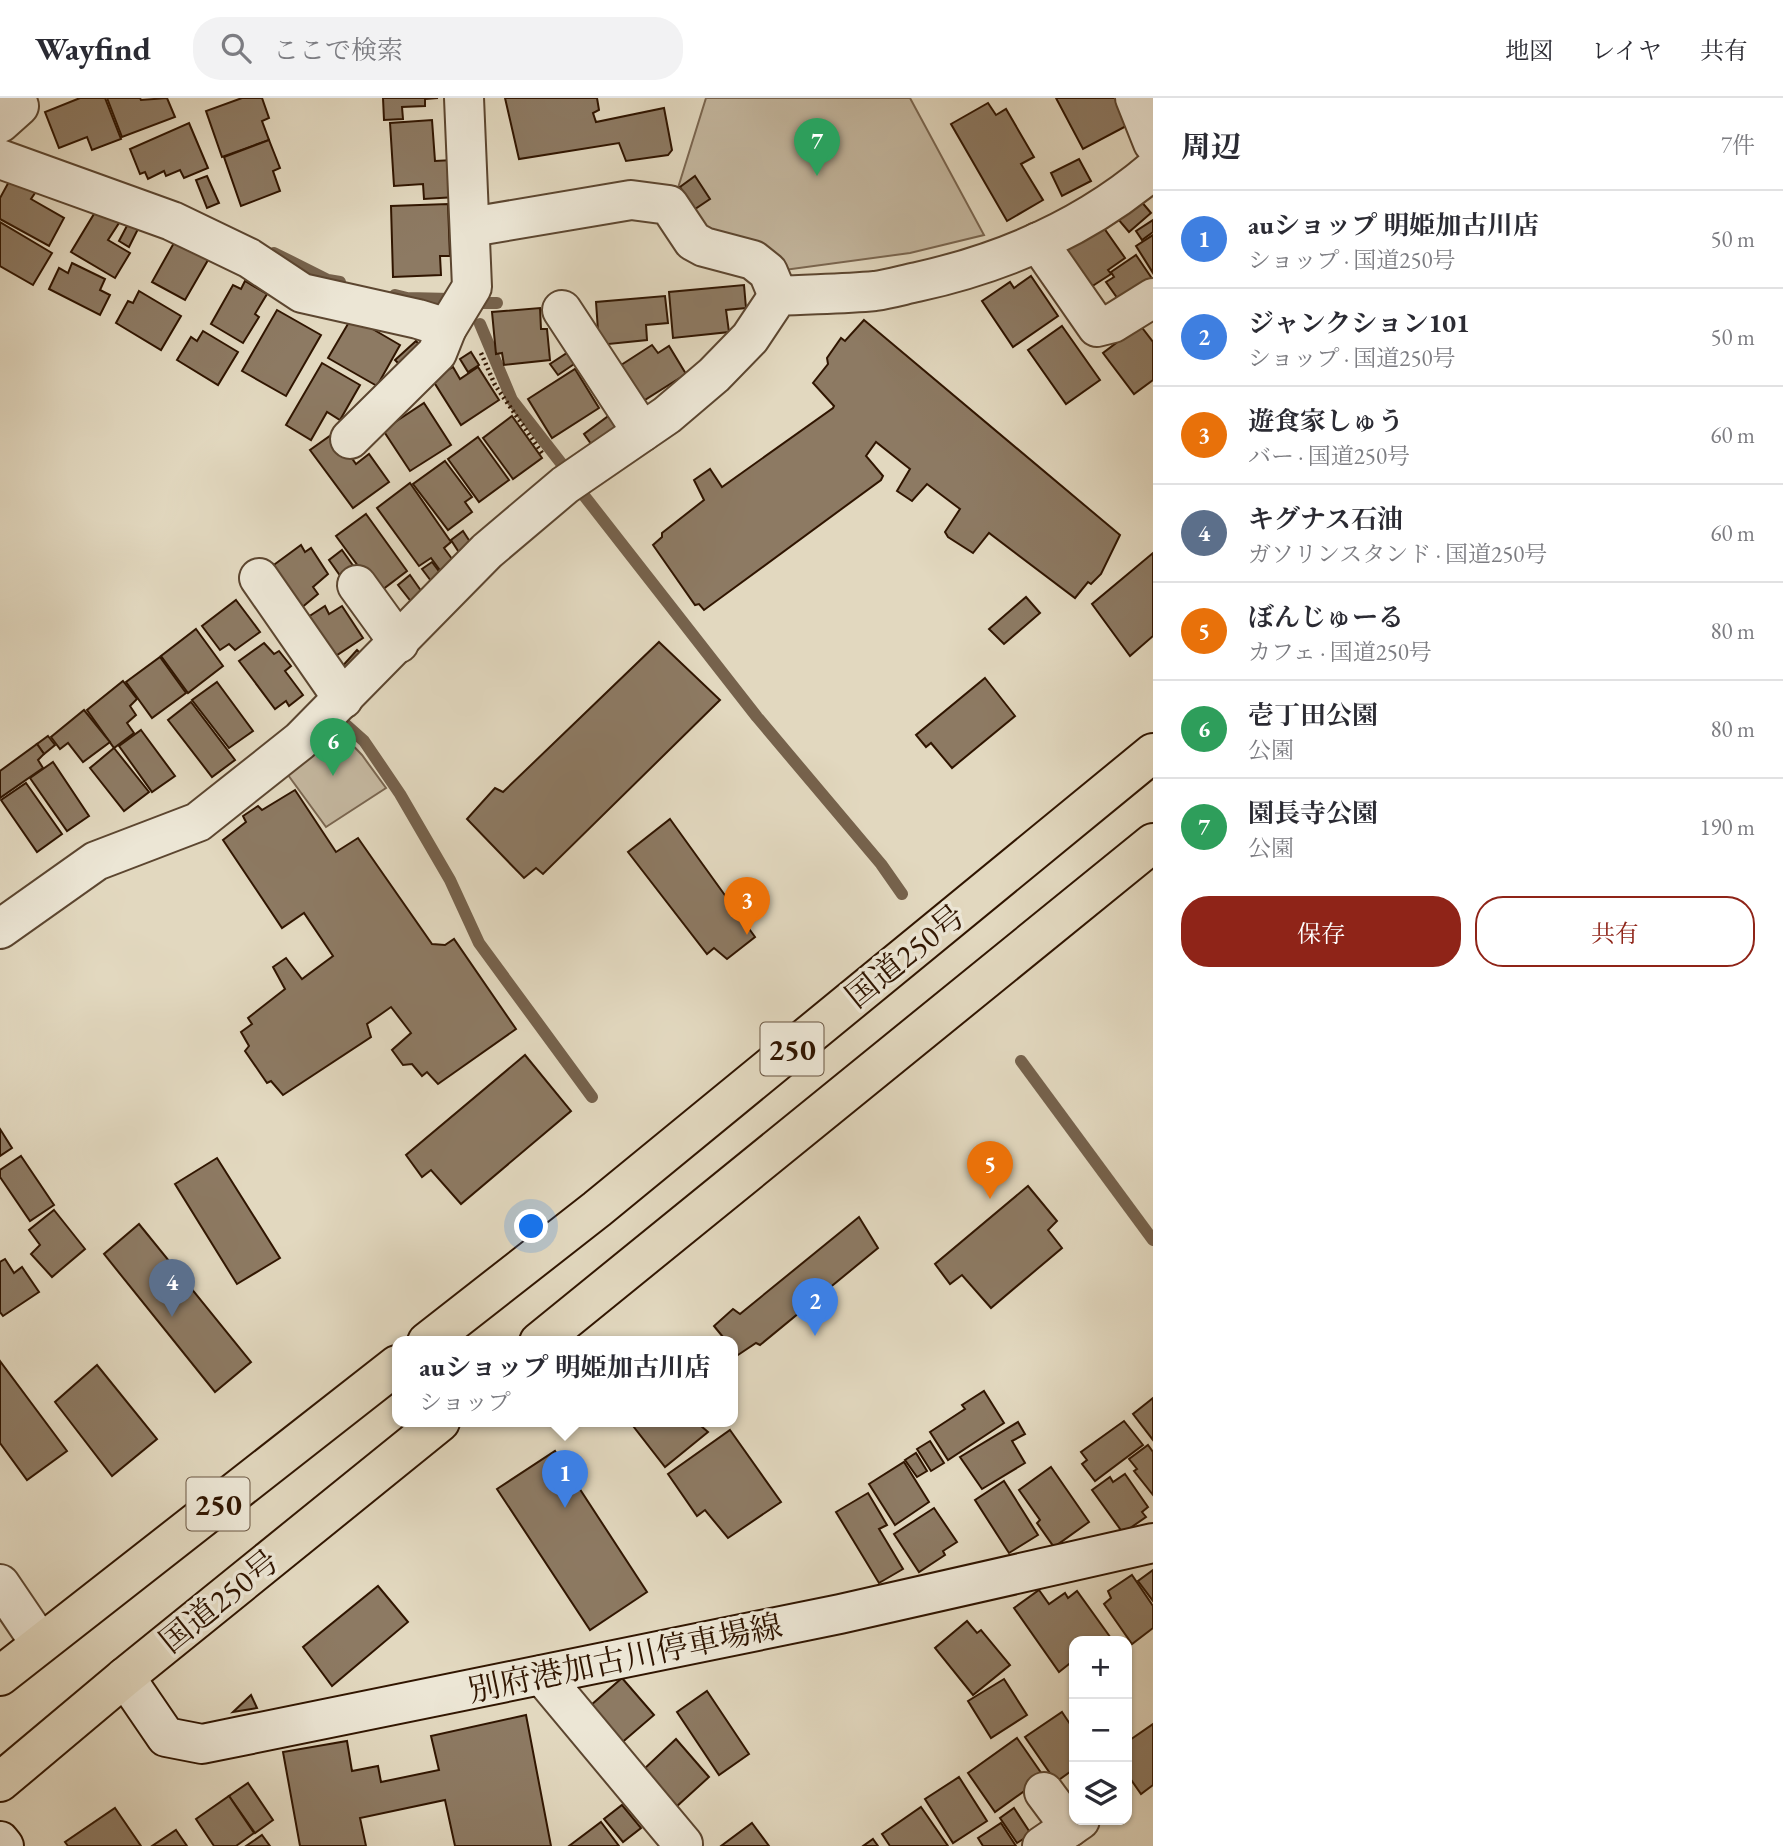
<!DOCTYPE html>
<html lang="ja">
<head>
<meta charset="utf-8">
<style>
	:root { --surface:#fff; --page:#f2f2f3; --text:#2b2b33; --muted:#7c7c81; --line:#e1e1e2; --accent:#8f2418 }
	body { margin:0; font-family:"EB Garamond","Noto Serif JP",serif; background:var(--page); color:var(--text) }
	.controls { position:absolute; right:21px; bottom:21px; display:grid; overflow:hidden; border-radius:14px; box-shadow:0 2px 5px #0004 }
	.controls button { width:63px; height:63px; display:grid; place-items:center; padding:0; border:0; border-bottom:2px solid var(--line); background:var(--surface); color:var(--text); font:35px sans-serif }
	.you { position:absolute; left:532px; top:1129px; width:24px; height:24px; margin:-18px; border:5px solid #fff; border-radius:50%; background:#1a73e8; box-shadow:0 0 0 10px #1a73e833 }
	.badge { display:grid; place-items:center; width:46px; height:46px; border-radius:50%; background:var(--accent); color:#fff; font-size:23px; font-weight:700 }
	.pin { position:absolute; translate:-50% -58px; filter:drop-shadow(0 2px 4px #0008) }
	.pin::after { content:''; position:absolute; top:37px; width:24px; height:21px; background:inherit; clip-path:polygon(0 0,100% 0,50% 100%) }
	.popup { position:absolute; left:392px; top:1238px; width:346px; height:91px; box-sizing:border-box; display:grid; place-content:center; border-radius:14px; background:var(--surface); filter:drop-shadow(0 2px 5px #0005); font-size:23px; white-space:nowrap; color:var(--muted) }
	.popup b { font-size:26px; color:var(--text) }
	.popup::after { content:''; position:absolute; left:50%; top:100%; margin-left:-14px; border:14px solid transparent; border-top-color:var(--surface) }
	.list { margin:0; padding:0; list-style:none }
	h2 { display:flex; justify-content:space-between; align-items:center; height:91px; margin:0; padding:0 28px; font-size:30px }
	h2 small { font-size:23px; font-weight:400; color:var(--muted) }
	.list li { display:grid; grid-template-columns:46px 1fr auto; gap:21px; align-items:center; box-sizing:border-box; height:98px; padding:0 28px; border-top:2px solid var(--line) }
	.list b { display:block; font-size:26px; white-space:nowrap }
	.list p { margin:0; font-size:23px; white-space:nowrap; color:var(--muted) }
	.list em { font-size:23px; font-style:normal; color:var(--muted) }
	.actions { display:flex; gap:14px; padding:21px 28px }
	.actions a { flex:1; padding:16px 0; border:2px solid var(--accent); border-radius:28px; text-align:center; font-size:24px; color:var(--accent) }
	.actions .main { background:var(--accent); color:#fff }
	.icon { flex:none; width:38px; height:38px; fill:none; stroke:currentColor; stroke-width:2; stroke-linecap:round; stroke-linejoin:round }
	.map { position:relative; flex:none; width:1153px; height:1748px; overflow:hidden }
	header { display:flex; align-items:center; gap:42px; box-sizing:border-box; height:98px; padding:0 35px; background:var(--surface); border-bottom:2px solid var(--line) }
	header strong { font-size:33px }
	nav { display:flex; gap:38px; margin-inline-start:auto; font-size:24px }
	.search { width:490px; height:63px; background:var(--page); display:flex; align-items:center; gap:18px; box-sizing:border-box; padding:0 24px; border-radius:28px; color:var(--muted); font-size:26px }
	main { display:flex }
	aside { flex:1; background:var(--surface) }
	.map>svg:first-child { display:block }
</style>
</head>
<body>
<header>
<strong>Wayfind</strong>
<div class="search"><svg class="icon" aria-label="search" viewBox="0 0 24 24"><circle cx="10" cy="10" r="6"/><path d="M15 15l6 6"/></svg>ここで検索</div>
<nav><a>地図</a><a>レイヤ</a><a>共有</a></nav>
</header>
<main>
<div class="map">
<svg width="1153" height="1748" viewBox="0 0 1153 1748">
	<rect width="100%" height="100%" fill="#e2d8bf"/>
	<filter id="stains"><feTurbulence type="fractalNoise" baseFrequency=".00286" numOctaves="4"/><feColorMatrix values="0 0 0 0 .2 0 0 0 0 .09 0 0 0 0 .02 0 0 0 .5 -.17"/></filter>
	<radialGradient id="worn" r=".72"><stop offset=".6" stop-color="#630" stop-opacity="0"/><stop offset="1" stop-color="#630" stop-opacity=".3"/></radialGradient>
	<g fill="#c4b79f" stroke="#7a6650" stroke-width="2">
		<path d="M706 0H910L984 137 910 155 777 173 702 133 677 93Z"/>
		<path d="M323 635 334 648 345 639 362 657 386 690 326 729 280 666Z"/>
	</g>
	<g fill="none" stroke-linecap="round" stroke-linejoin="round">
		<g stroke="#76624c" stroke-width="12">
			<path d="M274 155 328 182 340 184"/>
			<path d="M395 197 407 200 451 201"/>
			<path d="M482 205H497"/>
			<path d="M480 226 512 302 561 365"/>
			<path d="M582 395 757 619 881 766 902 796"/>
			<path d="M336 618 364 643 400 696 450 782 479 845 592 999"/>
			<path d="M1021 963 1153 1142"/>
		</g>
	</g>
	<g fill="#8d7a63" stroke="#301500" stroke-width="2">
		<path d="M80 0H105L121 41 92 52 87 39 59 50 45 14Z"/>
		<path d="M107 0H140L141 2 167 0 175 19 122 39Z"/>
		<path d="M242 0H262L269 20 262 23 269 42 222 59 206 13Z"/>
		<path d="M383 0H438L425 1V8L402 9 403 21 384 22Z"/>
		<path d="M505 0H597L599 12 593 15 596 24 664 10 672 52 668 57 626 63 619 45 519 61Z"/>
		<path d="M1056 0H1116L1130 26 1083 51Z"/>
		<path d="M988 5 996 17 1006 11 1034 59 1021 66 1043 102 1007 123 951 26Z"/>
		<path d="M432 22 435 63 453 62 456 99 424 101 423 86 394 88 390 25Z"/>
		<path d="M189 25 208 70 184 80 180 72 166 78 164 73 148 81 145 74 140 76 130 51Z"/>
		<path d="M269 42 280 70 273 73 280 93 241 108 224 59Z"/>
		<path d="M1079 61 1091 83 1062 98 1051 75Z"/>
		<path d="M12 78 37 92 31 101 64 120 49 148 0 121V100Z"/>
		<path d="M207 78 219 105 207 110 196 82Z"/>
		<path d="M695 78 710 101 695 111 680 89Z"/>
		<path d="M1135 96 1151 115 1129 134 1112 114Z"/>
		<path d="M448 106 450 158H440L441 177 393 179 391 108Z"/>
		<path d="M97 111 119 125 108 142 130 155 115 180 71 154Z"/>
		<path d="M130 122 140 127 129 149 119 143Z"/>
		<path d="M1153 122V134L1142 142 1136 133Z"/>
		<path d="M1099 123 1125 160 1108 172 1111 176 1091 189 1063 148Z"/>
		<path d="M0 124 52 155 33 187 0 168Z"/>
		<path d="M1153 137V175L1136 148Z"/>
		<path d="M175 143 208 162 185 202 152 184Z"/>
		<path d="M1136 157 1153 182 1120 204 1106 184 1114 179 1111 174Z"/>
		<path d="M72 165 105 181 100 192 110 197 100 217 49 191 59 170 68 175Z"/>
		<path d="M1031 178 1058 218 1013 249 982 203 1010 184 1014 190Z"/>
		<path d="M245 183 267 196 255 216 259 219 243 245 211 226 233 187 241 191Z"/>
		<path d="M744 187 746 210 726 212 729 234 673 240 669 194Z"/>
		<path d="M139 193 181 218 161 252 116 225 128 203 133 205Z"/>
		<path d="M665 198 668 225 646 227 647 242 599 247 596 204Z"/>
		<path d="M540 210 541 231H547L550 262 504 267 502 255 496 256 492 214Z"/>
		<path d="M277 212 321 237 286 298 242 273Z"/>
		<path d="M352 219 400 247 377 288 328 260Z"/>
		<path d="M864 222 1120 437 1101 476 1091 486 1088 484 1075 500 989 435 973 455 948 439 945 434 960 411 927 386 912 403 897 393 910 371 876 344 866 358 883 378 881 382 704 512 699 506 695 507 653 447 662 439V435L704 402 694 382 710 371 722 389 833 310 834 308 813 285 828 266 827 260 841 240 845 243Z"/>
		<path d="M1140 227 1153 244V282L1134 296 1103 255Z"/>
		<path d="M1062 228 1100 282 1066 306 1028 252Z"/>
		<path d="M203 233 238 254 218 287 177 262 191 239 197 243Z"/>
		<path d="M416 243 424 252 404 271 395 262Z"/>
		<path d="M652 247 658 255 669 248 686 276 640 305 618 269Z"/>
		<path d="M573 251 580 262 558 277 550 266Z"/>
		<path d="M471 254 479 267 468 274 460 261Z"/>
		<path d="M322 265 360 287 340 322 327 314 311 342 286 327Z"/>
		<path d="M453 269 460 281 478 269 499 302 461 327 432 281Z"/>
		<path d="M575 271 599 310 552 340 528 301Z"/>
		<path d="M424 305 451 347 410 373 383 332Z"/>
		<path d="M611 316 621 330 594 350 584 336Z"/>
		<path d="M512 318 542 360 513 381 483 340Z"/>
		<path d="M334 335 356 366 369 356 389 384 353 410 310 352Z"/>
		<path d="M478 339 509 382 479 404 448 361Z"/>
		<path d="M445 363 472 399 465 404 472 414 448 432 413 386Z"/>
		<path d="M410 385 451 444 444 450 455 465 442 475 431 460 419 468 377 410Z"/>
		<path d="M366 416 407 473 378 495 336 438Z"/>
		<path d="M463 433 474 450 462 459 451 442Z"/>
		<path d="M301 447 305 454 311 450 328 476 313 489 318 496 294 516 271 469Z"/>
		<path d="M342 452 359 476 346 486 329 462Z"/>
		<path d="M1153 455V538L1130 558 1092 506Z"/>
		<path d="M432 464 444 480 434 487 422 471Z"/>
		<path d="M410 477 424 497 413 506 398 487Z"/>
		<path d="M1026 499 1040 515 1004 546 989 531Z"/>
		<path d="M236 502 260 534 235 552 229 546 220 552 202 528Z"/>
		<path d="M325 508 329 516 342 508 363 540 331 561 305 521Z"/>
		<path d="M196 531 223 568 188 595 161 558Z"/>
		<path d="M659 544 720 602 543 776 536 770 524 780 467 721 495 690 503 694Z"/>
		<path d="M264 545 274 556 279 553 291 568 285 573 303 597 289 608 286 603 275 611 239 563Z"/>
		<path d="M357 552 364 559 346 579 339 572Z"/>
		<path d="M160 559 186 595 152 620 126 584Z"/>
		<path d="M985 580 1015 618 952 670 931 645 926 649 916 637Z"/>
		<path d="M123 583 137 601 130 608 136 617 127 625 134 635 114 650 87 612Z"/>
		<path d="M217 584 253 633 229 650 192 602Z"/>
		<path d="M191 604 235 662 212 679 168 622Z"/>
		<path d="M84 612 110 644 83 664 68 645 60 651 51 639Z"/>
		<path d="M141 632 175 678 152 694 119 648Z"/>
		<path d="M48 638 55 647 44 656 37 646Z"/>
		<path d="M37 646 44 656 38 662 43 670 0 700V673Z"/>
		<path d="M114 650 149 694 124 713 90 670Z"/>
		<path d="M53 664 89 718 67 733 30 680Z"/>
		<path d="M26 685 62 736 37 754 1 702Z"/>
		<path d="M295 692 336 754 358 740 432 846 445 847 454 841 516 931 438 986 427 974 422 978 412 966 403 967 392 952 411 935 391 909 367 926 371 939 283 997 271 983 267 985 245 953 249 948 241 934 252 926 248 920 285 891 273 869 286 860 302 881 333 858 304 815 282 830 223 742 246 724 243 718 258 708 262 712Z"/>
		<path d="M670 721 755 839 727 861 714 850 707 856 628 754Z"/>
		<path d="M525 957 571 1013 461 1106 431 1072 422 1079 406 1057Z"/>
		<path d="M0 1031 12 1050 0 1058Z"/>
		<path d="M21 1058 54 1107 30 1123 0 1079V1072Z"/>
		<path d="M217 1060 280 1160 237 1186 175 1086Z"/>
		<path d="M1028 1088 1057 1123 1048 1132 1062 1150 991 1210 962 1177 950 1186 935 1166Z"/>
		<path d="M54 1112 85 1151 52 1179 31 1156 40 1147 29 1132Z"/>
		<path d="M859 1119 878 1150 760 1247 756 1245 738 1257 733 1250V1244H727L714 1228 733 1211 740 1216Z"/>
		<path d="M139 1126 251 1264 215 1294 104 1156Z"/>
		<path d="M5 1161 14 1175 22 1169 39 1194 3 1218 0 1214V1164Z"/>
		<path d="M0 1263 67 1353 27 1382 0 1345Z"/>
		<path d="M97 1267 157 1341 112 1378 55 1304Z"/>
		<path d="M984 1293 1004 1325 948 1362 930 1334 965 1311 962 1307Z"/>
		<path d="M1153 1300V1342L1133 1316Z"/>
		<path d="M1124 1323 1143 1347 1095 1383 1082 1366 1087 1362 1081 1354Z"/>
		<path d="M630 1324H700L701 1328 708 1334 665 1369Z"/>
		<path d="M1018 1324 1025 1336 1012 1343 1025 1365 982 1391 960 1359Z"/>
		<path d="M730 1332 781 1404 728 1440 705 1412 697 1418 668 1376Z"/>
		<path d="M930 1343 944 1365 931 1373 917 1351Z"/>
		<path d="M1148 1347 1153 1354V1397L1134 1373 1137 1371 1129 1361Z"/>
		<path d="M555 1353 647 1494 590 1532 497 1391Z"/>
		<path d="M916 1355 927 1373 917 1379 905 1362Z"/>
		<path d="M904 1364 929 1404 895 1427 869 1386Z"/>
		<path d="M1051 1369 1089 1424 1054 1449 1037 1425 1040 1422 1019 1392Z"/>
		<path d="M1125 1376 1148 1409 1142 1414 1146 1419 1123 1435 1092 1392 1110 1379 1113 1384Z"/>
		<path d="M1004 1383 1038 1437 1009 1455 975 1402Z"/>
		<path d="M868 1395 887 1427 879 1431 903 1471 879 1485 836 1414Z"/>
		<path d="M934 1410 957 1444 943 1453 945 1457 919 1474 894 1436Z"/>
		<path d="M1153 1472V1503L1138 1483Z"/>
		<path d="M1132 1477 1153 1508V1530L1132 1546 1104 1506 1111 1500 1108 1493Z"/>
		<path d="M378 1488 408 1524 332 1588 303 1549Z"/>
		<path d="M1039 1492 1049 1506 1065 1495 1068 1500 1077 1493 1113 1543H1074V1562L1059 1574 1014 1510Z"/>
		<path d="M967 1523 977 1535 981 1532 1010 1567 973 1597 935 1550Z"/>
		<path d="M622 1580 654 1617 619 1647 590 1608Z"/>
		<path d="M1004 1581 1027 1617 991 1640 968 1603Z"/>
		<path d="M707 1593 749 1656 719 1677 677 1614Z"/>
		<path d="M251 1597 257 1610 233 1614Z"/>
		<path d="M1062 1614 1074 1632V1671L1056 1684 1025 1639Z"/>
		<path d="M526 1617 551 1748H455L445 1702 360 1720 366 1748H300L283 1654 347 1643 352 1673 378 1668 381 1684 439 1672 431 1638Z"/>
		<path d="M1153 1626V1687L1141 1696 1127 1676V1644Z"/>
		<path d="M1017 1640 1044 1679 995 1714 968 1675Z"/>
		<path d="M676 1641 709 1679 676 1709 643 1672Z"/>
		<path d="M959 1679 987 1723 953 1745 925 1701Z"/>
		<path d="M248 1685 273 1722 255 1735 229 1698Z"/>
		<path d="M229 1698 254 1735 236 1748H214L196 1721Z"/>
		<path d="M622 1707 641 1730 623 1744 604 1721Z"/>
		<path d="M921 1709 948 1748H890L882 1736Z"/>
		<path d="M115 1710 141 1748H68L65 1744Z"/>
		<path d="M1014 1710 1031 1736 1017 1745 1000 1720Z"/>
		<path d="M601 1724 619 1748H569Z"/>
		<path d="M752 1725 769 1748H721Z"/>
		<path d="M1001 1725 1016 1748H983L978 1740Z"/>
		<path d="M176 1732 187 1748H152Z"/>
		<path d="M262 1737 270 1748H246Z"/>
		<path d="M873 1741 878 1748H863Z"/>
	</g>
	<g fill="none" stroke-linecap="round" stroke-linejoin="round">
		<defs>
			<g id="street">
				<path d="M1135 0 1153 45"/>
				<path d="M0 25 19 8 16 0"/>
				<path d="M0 61 172 123 249 160 302 195 418 221 447 230"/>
				<path d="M471 129 631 102 669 107 693 143 704 149 753 162 768 174 778 198"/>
				<path d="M1038 144 1097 229 1113 225 1153 200"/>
				<path d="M562 212 642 334"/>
				<path d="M350 341 437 255 447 230 472 189 464 0"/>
				<path d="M259 480 343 601"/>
				<path d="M357 487 399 545"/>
				<path d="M0 831 96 763 198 724 300 643 487 453 565 387 667 317 714 277 750 240 778 198C810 196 843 196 875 193 889 191 903 187 917 184 1003 165 1086 129 1153 72"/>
				<path d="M0 1486 40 1545"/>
				<path d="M542 1577 683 1746 681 1748"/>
				<path d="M1044 1694 1070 1729"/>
				<path d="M1042 1748 1080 1722"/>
			</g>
			<g id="secondary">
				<path d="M125 1579 166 1639 202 1646 840 1516 1153 1445"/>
				<path d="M0 1743 4 1748"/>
			</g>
			<g id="highway">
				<path d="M427 1244 597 1111 1153 655"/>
				<path d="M539 1244 1153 745"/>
				<path d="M0 1578 397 1267"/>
				<path d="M0 1684 125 1579 440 1324"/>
			</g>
		</defs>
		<use href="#street" stroke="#5c4630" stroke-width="42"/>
		<use href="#secondary" stroke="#301500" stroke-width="42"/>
		<use href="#highway" stroke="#301500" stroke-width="42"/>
		<path stroke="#301500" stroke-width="4.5" stroke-dasharray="2 3.5" stroke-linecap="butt" d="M481 255 495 287 542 355"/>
		<use href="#street" stroke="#ece6d5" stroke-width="38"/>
		<use href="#secondary" stroke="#ece6d5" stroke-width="38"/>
		<use href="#highway" stroke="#e2d8bf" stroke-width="38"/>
	</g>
	<g text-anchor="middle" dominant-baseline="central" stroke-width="7" stroke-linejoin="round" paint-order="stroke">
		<g fill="#ece6d5" stroke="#685440" stroke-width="2">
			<rect x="760.5" y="924.5" width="63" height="53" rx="5"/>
			<rect x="186.5" y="1379.5" width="63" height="53" rx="5"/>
		</g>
		<g font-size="30" font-weight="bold" fill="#301500">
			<text x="792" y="951">250</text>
			<text x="218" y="1406">250</text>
		</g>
		<g font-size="32" fill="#301500" stroke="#ece6d5">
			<text transform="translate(905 858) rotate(-39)">国道250号</text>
			<text transform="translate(219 1503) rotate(-39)">国道250号</text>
			<text transform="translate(625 1560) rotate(-12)">別府港加古川停車場線</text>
		</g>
	</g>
	<rect width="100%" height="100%" filter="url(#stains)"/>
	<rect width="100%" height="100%" fill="url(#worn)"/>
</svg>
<div class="controls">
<button>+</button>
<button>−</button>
<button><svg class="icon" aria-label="layers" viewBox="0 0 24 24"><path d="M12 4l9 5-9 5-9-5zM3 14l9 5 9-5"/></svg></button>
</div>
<div class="you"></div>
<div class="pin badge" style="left:565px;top:1410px;background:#3f7fe0">1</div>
<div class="popup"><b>auショップ 明姫加古川店</b>ショップ</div>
<div class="pin badge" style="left:815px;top:1238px;background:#3f7fe0">2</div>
<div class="pin badge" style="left:747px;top:837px;background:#e8710a">3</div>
<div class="pin badge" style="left:172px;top:1219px;background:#5c6f8a">4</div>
<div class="pin badge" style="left:990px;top:1101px;background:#e8710a">5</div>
<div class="pin badge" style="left:333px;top:678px;background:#2e9e5b">6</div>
<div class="pin badge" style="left:817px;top:78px;background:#2e9e5b">7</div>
</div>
<aside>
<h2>周辺<small>7件</small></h2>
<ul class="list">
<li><span class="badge" style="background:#3f7fe0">1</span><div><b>auショップ 明姫加古川店</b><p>ショップ · 国道250号</p></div><em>50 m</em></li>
<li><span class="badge" style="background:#3f7fe0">2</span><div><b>ジャンクション101</b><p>ショップ · 国道250号</p></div><em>50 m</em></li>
<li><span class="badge" style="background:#e8710a">3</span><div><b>遊食家しゅう</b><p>バー · 国道250号</p></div><em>60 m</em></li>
<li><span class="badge" style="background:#5c6f8a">4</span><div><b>キグナス石油</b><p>ガソリンスタンド · 国道250号</p></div><em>60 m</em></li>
<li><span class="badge" style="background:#e8710a">5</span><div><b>ぼんじゅーる</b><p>カフェ · 国道250号</p></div><em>80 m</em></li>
<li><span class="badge" style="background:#2e9e5b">6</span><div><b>壱丁田公園</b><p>公園</p></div><em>80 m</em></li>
<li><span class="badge" style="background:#2e9e5b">7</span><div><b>園長寺公園</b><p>公園</p></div><em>190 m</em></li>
</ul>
<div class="actions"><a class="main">保存</a><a>共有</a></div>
</aside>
</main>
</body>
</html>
